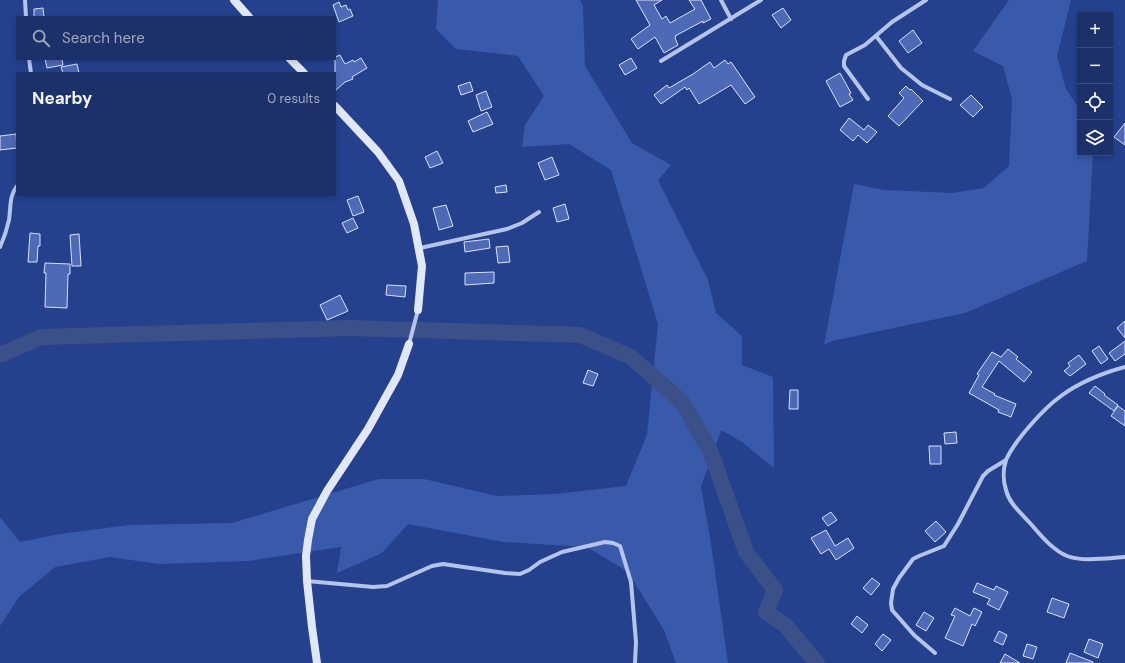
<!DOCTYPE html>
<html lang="en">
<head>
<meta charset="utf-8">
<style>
	:root { --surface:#1c316a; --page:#293d72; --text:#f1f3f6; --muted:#a0a9c1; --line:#3a4c7e }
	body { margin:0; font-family:"DM Sans",sans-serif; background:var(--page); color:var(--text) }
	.controls { position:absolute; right:12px; top:12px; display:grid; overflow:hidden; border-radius:0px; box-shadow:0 2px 6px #0003 }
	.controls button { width:36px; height:36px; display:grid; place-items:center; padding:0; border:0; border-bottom:1px solid var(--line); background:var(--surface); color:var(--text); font:20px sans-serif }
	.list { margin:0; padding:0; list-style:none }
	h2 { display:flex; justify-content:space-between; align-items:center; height:52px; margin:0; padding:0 16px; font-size:17px }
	h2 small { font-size:13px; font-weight:400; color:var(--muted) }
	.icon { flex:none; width:22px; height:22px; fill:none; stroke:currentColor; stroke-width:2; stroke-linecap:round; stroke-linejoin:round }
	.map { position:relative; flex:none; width:1125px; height:663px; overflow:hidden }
	.search { position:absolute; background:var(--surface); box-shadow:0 2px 6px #0003; left:16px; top:16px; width:320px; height:44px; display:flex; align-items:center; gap:10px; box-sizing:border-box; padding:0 14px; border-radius:0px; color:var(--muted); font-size:15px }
	.panel { position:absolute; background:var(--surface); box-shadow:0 2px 6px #0003; left:16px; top:72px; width:320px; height:124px; border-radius:0px }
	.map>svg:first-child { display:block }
</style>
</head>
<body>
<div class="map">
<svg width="1125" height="663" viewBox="0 0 1125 663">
	<rect width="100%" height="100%" fill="#25418e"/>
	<g fill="#3959ab">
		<path d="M438 0H580L583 6 585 66 632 143 671 165 658 180 708 280 716 313 742 336V365L773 377 774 468 742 442 721 430 701 487 710 537 728 663H676L664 630 628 572 587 547 503 542 408 524 382 553 337 573 341 547 248 561 159 564 110 557 55 567 19 597 0 626V517L20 542 60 534 129 525 232 523 379 479H424L497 496 556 494 626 486 647 435 658 324 611 170 569 144 522 147 525 125 544 96 518 56 456 49 436 29Z"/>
		<path d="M1009 0H1071L1057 56 1066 89 1080 110V153H1093L1087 261 965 313 832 341 824 345 854 184 884 190 952 193 984 188 1009 166 1012 99 1003 66 973 51Z"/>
	</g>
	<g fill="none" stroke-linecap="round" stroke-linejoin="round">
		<path stroke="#3b4f88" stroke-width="16" d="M0 355 41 337 350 328 580 335 631 357 682 402 710 450 746 552 775 590 766 612 785 625 817 663"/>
	</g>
	<g fill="#4e69b5" stroke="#dae2f8">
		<path d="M636 0H662L654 5 662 19 666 16 670 23 695 9 689 0H701L711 19 703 23V21L675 36 676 37 675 38 678 45 664 53 655 37 638 49 631 39 650 25Z"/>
		<path d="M339 2 341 7 346 5 348 10 350 9 353 16 339 22 333 5Z"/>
		<path d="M43 8 44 17H34V9Z"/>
		<path d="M783 8 791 20 781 28 772 15Z"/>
		<path d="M913 30 922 43 908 53 899 41Z"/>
		<path d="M340 55 345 64 353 60 354 62 361 58 367 68 352 77 353 79 345 82 335 91V57Z"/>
		<path d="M631 58 637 68 625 75 619 65Z"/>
		<path d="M45 59H62L63 65 47 68Z"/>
		<path d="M725 60 728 64 731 62 755 97 745 104 731 85 699 104 689 88 687 90 685 87 661 104 654 95 667 85 669 88 693 74 710 62 714 68Z"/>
		<path d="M77 64 79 73H63L61 67Z"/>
		<path d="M840 73 851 93 849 94 853 100 840 107 826 81Z"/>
		<path d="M470 82 473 91 461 95 458 86Z"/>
		<path d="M906 86 910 90 911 89 923 101 899 126 888 116 904 98 899 93Z"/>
		<path d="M486 91 492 107 481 111 476 95Z"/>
		<path d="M971 95 983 107 973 117 960 105Z"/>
		<path d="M487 112 493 124 473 132 468 121Z"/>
		<path d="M849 118 864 130 868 125 877 132 867 143 858 135 853 141 840 130Z"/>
		<path d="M1125 123V145L1114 137Z"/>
		<path d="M16 134 17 148 0 150V136Z"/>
		<path d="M437 151 443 163 430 168 425 157Z"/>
		<path d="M552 157 559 175 545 180 538 163Z"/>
		<path d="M506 185 507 192 496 193 495 187Z"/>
		<path d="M358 196 364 212 353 216 347 200Z"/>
		<path d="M565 204 569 219 557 222 553 208Z"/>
		<path d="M446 205 453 226 439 230 433 208Z"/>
		<path d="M353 218 358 228 347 233 342 223Z"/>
		<path d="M30 233 40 234V246H38L37 262H28Z"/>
		<path d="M79 234 81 266H72L70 235Z"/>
		<path d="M489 239 490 248 465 252 464 242Z"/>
		<path d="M508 246 510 262 498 263 496 247Z"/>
		<path d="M45 263 70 264V274H68L67 308 45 307 46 273H44Z"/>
		<path d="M494 272V283L465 285V273Z"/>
		<path d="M387 285 406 286 405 297 386 295Z"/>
		<path d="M340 295 348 311 327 320 320 305Z"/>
		<path d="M1125 321V338L1117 328Z"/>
		<path d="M1125 341V354L1115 361 1109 353Z"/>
		<path d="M1099 346 1108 359 1101 364 1092 351Z"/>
		<path d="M1008 349 1018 357 1016 359 1032 372 1024 382 999 361 982 387 995 394 994 395 1016 404 1011 417 998 412 999 410 969 393 979 375 977 374 992 352 1001 357Z"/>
		<path d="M1079 355 1086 364 1070 376 1064 371 1070 366 1068 363Z"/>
		<path d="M588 370 598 374 593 386 583 383Z"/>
		<path d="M1095 386 1105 394 1104 395 1118 405 1114 411 1089 393Z"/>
		<path d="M790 390H798V409H789Z"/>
		<path d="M1118 406 1125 411V426L1111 416Z"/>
		<path d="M956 432 957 443 945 444 944 433Z"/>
		<path d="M929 446H941V464H930Z"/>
		<path d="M831 512 837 520 828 526 822 518Z"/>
		<path d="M936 521 946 532 935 542 925 531Z"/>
		<path d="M826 530 835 546 848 538 854 548 836 560 829 549 821 554 811 538Z"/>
		<path d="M872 578 880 584 871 595 863 588Z"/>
		<path d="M977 583 994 590 996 586 1008 592 999 610 987 604 990 599 973 592Z"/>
		<path d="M1052 598 1069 604 1064 618 1047 612Z"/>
		<path d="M955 608 970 616 974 608 982 612 975 626 972 624 963 646 945 638 955 616 951 615Z"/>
		<path d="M924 612 934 618 926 631 916 625Z"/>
		<path d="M857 616 868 625 862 633 851 624Z"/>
		<path d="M999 631 1007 635 1003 645 994 641Z"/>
		<path d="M883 634 891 640 882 651 875 644Z"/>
		<path d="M1089 639 1103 644 1098 658 1084 652Z"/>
		<path d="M1027 644 1037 647 1033 659 1023 656Z"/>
		<path d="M1070 653 1093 662V663H1066Z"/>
		<path d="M1005 654 1020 663H1000Z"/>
	</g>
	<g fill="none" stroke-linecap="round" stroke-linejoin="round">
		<g stroke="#b5c4eb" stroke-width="4">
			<path d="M25 0 26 17"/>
			<path d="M721 0 731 19"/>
			<path d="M876 36 901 68 922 85 950 99"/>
			<path d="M29 59 31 73"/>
			<path d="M661 61 761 0"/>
			<path d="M868 99 844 66V61L846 55 865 45 892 22 926 0"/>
			<path d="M0 247C4 238 7 229 9 220 11 207 9 196 17 186"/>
			<path d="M420 248 507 229 522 223 539 212"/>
			<path d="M409 344 418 310"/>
			<path d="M1125 367C1103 373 1080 382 1061 396 1044 408 1015 440 1006 460 1003 469 1003 481 1006 490 1009 503 1020 512 1029 522 1040 534 1051 549 1067 556 1082 562 1109 558 1125 557"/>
			<path d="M307 581 373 587 387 586 432 566 443 564 505 573 520 574 529 570 540 562 562 552 605 542 613 543 620 546 631 582 636 642 635 663"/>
			<path d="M935 653 914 635 892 610 891 603 893 589 899 578 913 559 919 556 944 546 958 524 983 476 988 471 1006 460"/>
		</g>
		<g stroke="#e0e7f9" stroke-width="8">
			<path d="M234 0 249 17"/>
			<path d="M290 59 304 73"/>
			<path d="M335 106 378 152 399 181 414 224 422 266 418 310"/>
			<path d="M317 663 312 627 307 581 306 556 308 540 312 519 327 491 368 429 398 375 409 344"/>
		</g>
	</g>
</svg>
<div class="controls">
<button>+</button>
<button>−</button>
<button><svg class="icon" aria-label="locate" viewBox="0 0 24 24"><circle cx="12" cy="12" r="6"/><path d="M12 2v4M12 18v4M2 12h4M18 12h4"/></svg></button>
<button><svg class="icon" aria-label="layers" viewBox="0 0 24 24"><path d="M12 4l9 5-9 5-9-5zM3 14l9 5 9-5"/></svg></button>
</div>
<div class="search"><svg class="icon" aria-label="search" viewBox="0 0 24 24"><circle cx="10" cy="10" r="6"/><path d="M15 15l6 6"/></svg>Search here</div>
<section class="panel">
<h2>Nearby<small>0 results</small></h2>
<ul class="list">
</ul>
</section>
</div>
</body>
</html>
